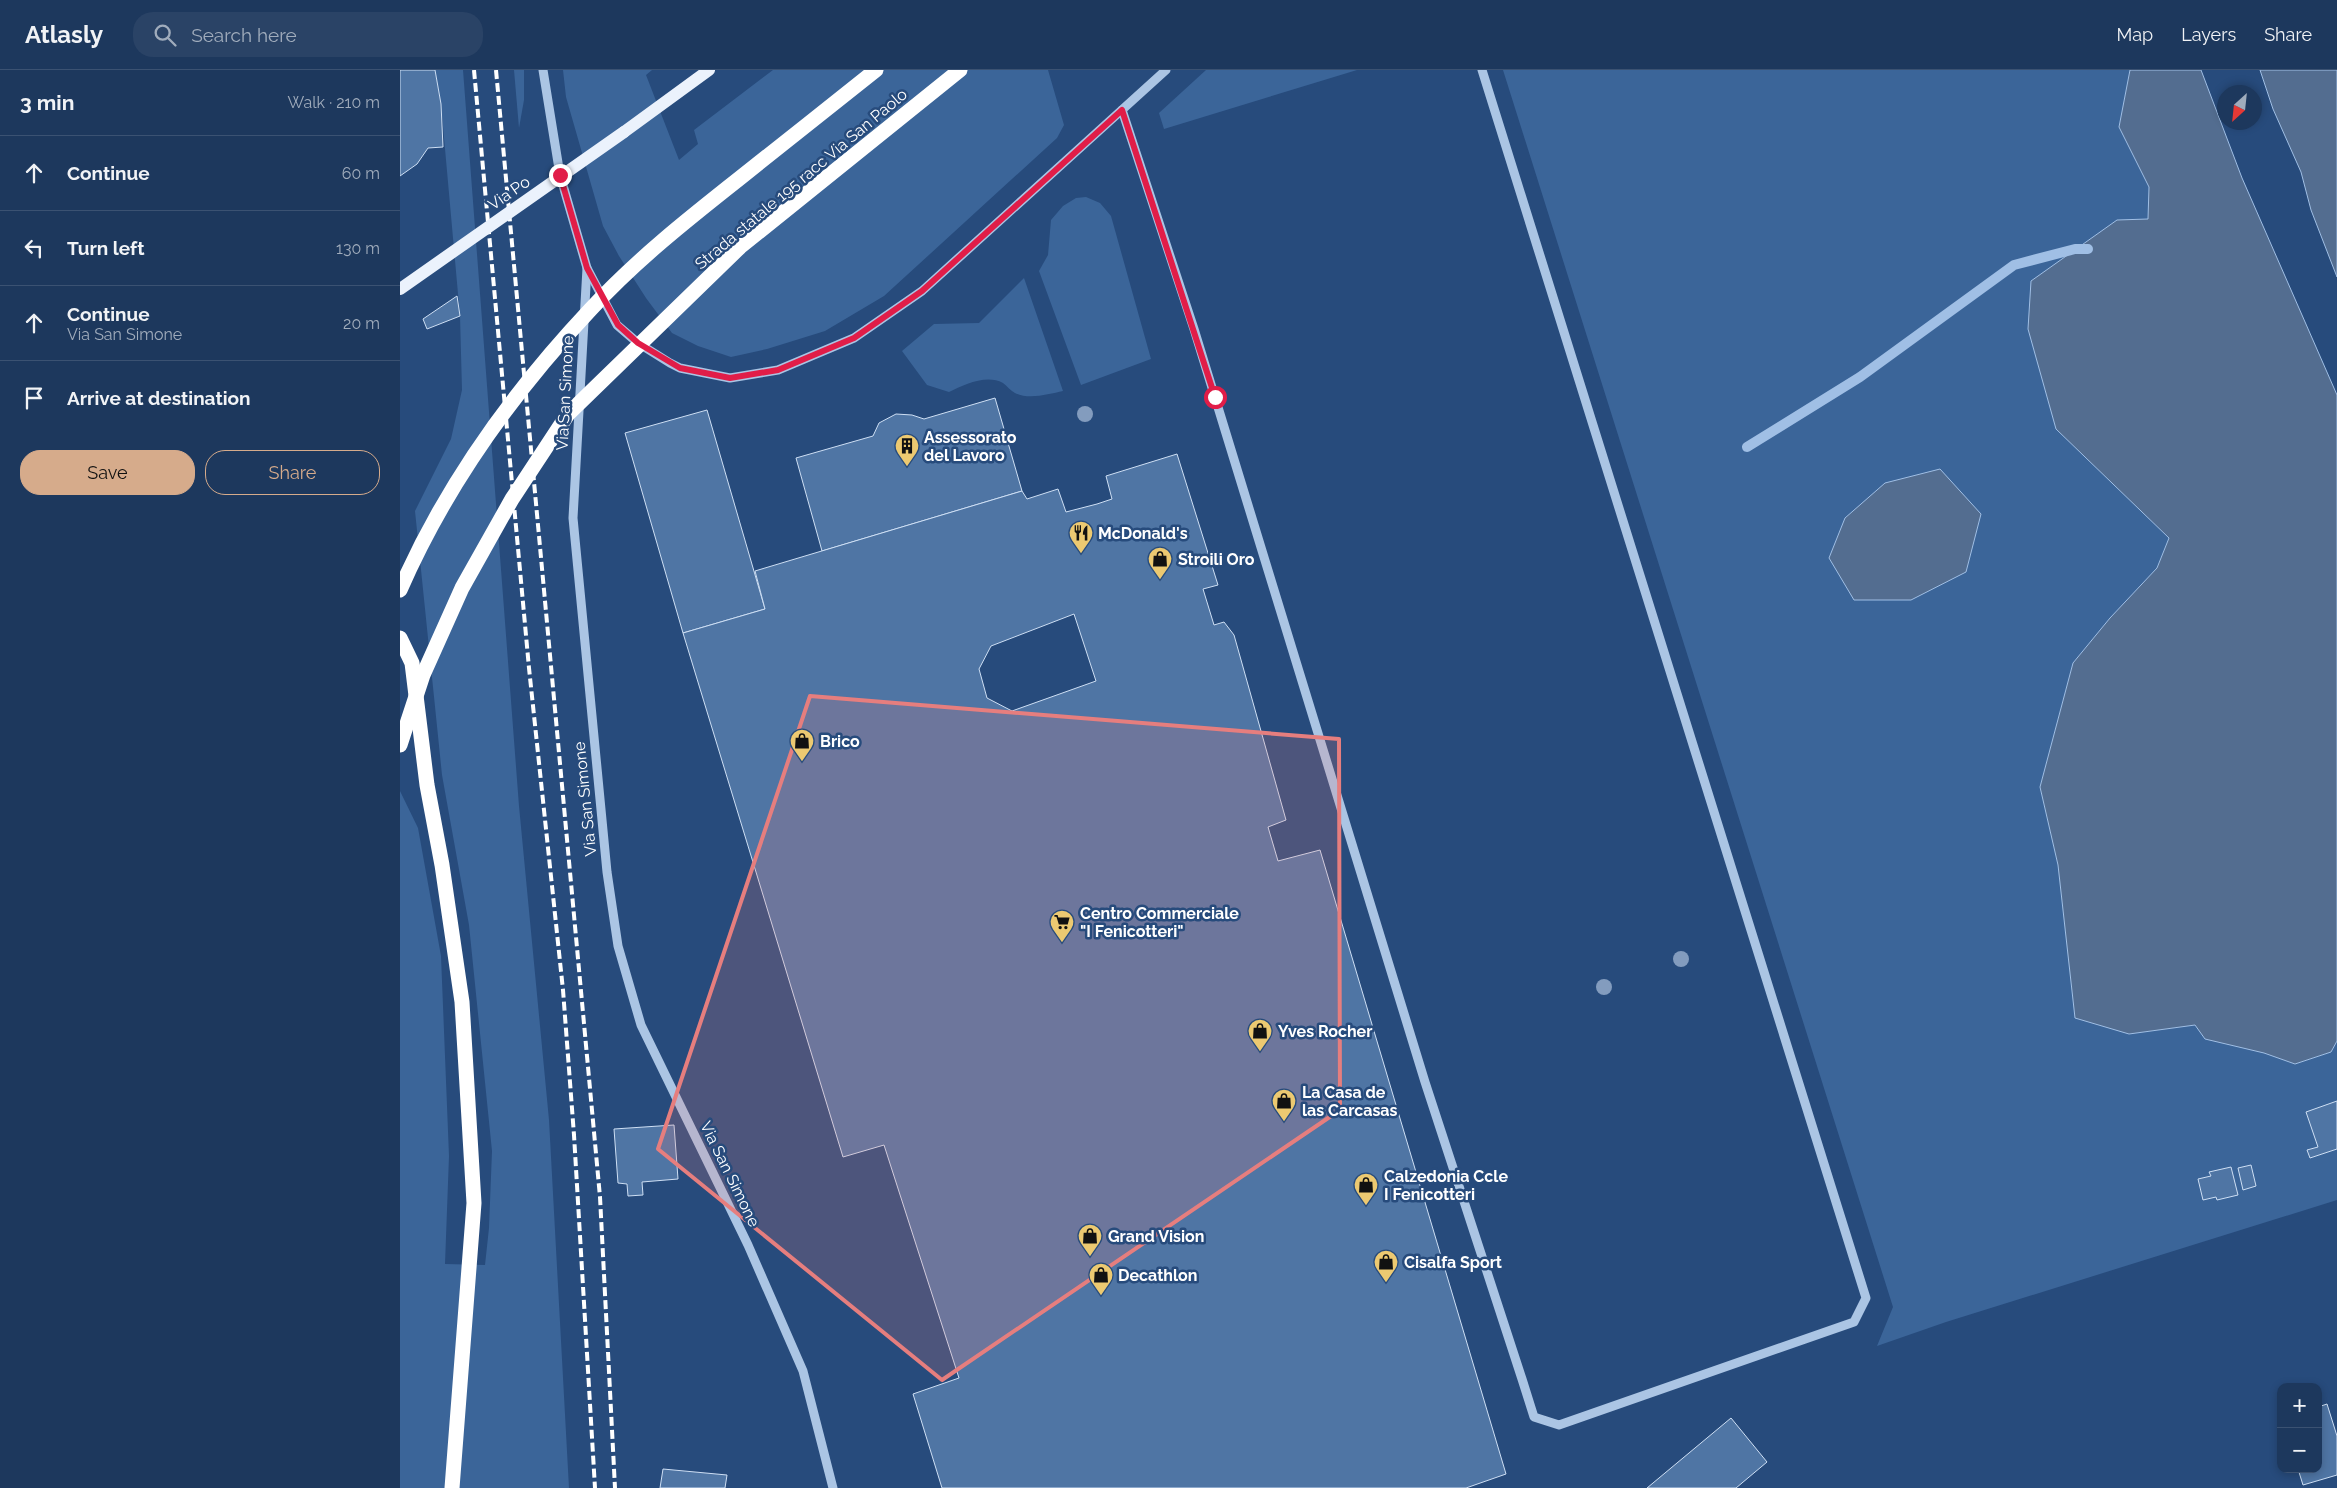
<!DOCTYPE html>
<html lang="en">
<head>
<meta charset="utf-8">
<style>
	:root { --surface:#1d385d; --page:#2a4366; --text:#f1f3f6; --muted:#a0acbc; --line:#3b5272; --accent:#d6ab8b }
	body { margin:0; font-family:Raleway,sans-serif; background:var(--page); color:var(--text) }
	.controls { position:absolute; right:15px; bottom:15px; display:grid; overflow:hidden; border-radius:10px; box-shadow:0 2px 8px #0003 }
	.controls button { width:45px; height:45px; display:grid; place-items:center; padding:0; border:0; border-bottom:1px solid var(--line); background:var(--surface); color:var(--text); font:25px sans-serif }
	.compass { position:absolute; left:1817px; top:15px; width:45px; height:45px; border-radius:50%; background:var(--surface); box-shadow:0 2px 8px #0003; rotate:207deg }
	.stop { position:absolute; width:15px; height:15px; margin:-11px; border:4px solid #e11d48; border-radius:50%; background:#fff }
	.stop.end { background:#e11d48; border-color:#fff; box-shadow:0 1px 5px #0008 }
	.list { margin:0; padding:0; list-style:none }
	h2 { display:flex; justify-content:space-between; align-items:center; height:65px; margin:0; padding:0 20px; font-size:21px }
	h2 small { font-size:16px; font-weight:400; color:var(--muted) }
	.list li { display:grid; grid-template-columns:32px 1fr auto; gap:15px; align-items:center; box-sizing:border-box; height:75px; padding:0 20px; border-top:1px solid var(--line) }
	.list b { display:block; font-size:19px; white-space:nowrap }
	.list p { margin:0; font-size:16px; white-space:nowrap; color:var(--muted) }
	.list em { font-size:16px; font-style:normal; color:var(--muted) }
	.actions { display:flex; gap:10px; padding:15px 20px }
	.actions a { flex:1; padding:11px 0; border:1px solid var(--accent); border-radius:20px; text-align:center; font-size:18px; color:var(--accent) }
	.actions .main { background:var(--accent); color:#111 }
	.icon { flex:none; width:28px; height:28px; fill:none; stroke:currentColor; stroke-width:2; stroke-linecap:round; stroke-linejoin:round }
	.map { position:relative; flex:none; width:1937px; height:1418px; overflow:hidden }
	header { display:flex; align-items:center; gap:30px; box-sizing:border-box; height:70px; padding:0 25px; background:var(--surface); border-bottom:1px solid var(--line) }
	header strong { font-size:24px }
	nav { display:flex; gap:28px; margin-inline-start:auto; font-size:18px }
	.search { width:350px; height:45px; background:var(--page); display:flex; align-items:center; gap:12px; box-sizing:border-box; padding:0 18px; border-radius:20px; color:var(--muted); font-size:19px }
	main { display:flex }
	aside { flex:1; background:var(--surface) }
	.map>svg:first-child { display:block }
</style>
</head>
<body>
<header>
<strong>Atlasly</strong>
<div class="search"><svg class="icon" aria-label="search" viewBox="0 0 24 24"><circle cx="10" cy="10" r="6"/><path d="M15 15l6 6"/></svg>Search here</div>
<nav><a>Map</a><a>Layers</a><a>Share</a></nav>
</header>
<main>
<aside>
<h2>3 min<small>Walk · 210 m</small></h2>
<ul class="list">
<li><svg class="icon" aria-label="ahead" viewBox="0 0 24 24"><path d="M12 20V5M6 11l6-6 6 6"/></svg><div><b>Continue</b></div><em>60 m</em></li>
<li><svg class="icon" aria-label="left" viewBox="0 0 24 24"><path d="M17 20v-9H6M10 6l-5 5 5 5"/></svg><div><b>Turn left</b></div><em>130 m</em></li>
<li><svg class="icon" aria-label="ahead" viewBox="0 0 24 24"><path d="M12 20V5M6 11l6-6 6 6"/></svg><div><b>Continue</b><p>Via San Simone</p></div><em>20 m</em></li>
<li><svg class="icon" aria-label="arrive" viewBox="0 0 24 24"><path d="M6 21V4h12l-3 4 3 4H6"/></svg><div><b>Arrive at destination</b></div></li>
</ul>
<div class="actions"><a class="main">Save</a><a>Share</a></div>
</aside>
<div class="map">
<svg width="1937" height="1418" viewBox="0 0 1937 1418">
	<rect width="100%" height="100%" fill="#274b7c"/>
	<g fill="#3b6599">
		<path d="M35 0H63L119 736 149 1050 169 1418H0V721L18 758 41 886 49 1086 45 1194 85 1195 89 1158 92 1081 69 855 42 705 15 441 51 369 62 320 60 246 41 34Z"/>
		<path d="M114 0H124V30L119 58Z"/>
		<path d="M163 0H252L246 5 279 90 298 74 294 60 373 0H648L664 55 657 68 484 226 425 261 367 279 331 287 298 276 272 263 246 228 219 186 203 156 166 27Z"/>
		<path d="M806 0H957L764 59 759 43Z"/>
		<path d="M1103 0H1730L1719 57 1749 117 1748 150 1656 359 1769 468 1757 498 1710 548 1673 593 1640 717 1658 795 1729 964 1795 955 1895 994 1931 982 1937 971V1130L1546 1252 1477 1276 1493 1237Z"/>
		<path d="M686 127 700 133 711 146 751 289 681 315 639 201 648 185 651 150 663 136 676 128Z"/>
		<path d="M624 208 663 321C649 324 629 330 615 323 611 321 607 316 603 313 586 304 564 315 549 322L527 315 502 281 534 254 579 253Z"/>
	</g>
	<g fill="#536d90" stroke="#a0bfe5">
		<path d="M1730 0H1801L1842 108 1937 325V971L1931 982 1895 994 1864 983 1805 969 1795 955 1729 964 1675 948 1658 795 1640 717 1673 593 1710 548 1757 498 1769 468 1656 359 1628 259 1631 211 1717 150 1748 149 1749 117 1719 57Z"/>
		<path d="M1860 0H1937V207L1911 140 1901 102 1873 39Z"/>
		<path d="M1540 399 1581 444 1566 502 1511 530H1454L1429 488 1445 448 1485 413Z"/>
	</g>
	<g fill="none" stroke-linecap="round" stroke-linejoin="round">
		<path stroke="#a0bfe5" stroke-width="10" d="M1347 377 1460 307 1614 195 1675 179H1688"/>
	</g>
	<g fill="#4f75a4" stroke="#cedff4" fill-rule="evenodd">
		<path d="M0 0H35L41 34 43 77 28 78 17 94 0 106Z"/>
		<path d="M57 226 60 246 27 259 23 249Z"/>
		<path d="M595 328 622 421 422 481 396 388 473 366 479 353 496 344 512 345 524 349Z"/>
		<path d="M307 340 365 539 283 563 225 363Z"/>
		<path d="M777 384 818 515 803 519 814 555 824 552 834 565 886 750 868 757 878 791 920 780 1106 1404 1066 1418H542L513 1324 559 1308 484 1075 443 1087 283 563 365 539 355 501 622 421 627 429 658 419 666 442 697 434 712 429 706 406ZM674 544 696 611 612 641 587 628 579 599 591 576Z"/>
		<path d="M1937 1031V1079L1910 1088 1907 1080 1918 1077 1906 1042Z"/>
		<path d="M274 1055 278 1109 242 1112 243 1125 228 1126 227 1114 218 1113 214 1059Z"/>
		<path d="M1851 1095 1856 1116 1843 1120 1838 1098Z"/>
		<path d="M1831 1097 1838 1125 1817 1130 1816 1127 1803 1130 1798 1109 1811 1106 1809 1102Z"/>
		<path d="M1927 1334 1937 1366V1405L1903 1415 1898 1399H1918V1337Z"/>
		<path d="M1331 1348 1367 1392 1336 1418H1247Z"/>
		<path d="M263 1399 327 1405 325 1418H260Z"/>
	</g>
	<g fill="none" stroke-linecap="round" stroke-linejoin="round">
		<g stroke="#abc5e4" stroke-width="9">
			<path d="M143 0 160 105 187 198 173 448 207 802 218 876 241 955 348 1175 403 1301 433 1418"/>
			<path d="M722 40 794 259 1025 1012 1122 1309 1134 1347 1159 1355 1454 1252 1466 1228 1082 0"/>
			<path d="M187 198 217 255 238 273 270 293 280 298 330 308 378 300 454 268 522 221 766 0"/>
		</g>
		<path stroke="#ebf2fc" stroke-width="12" d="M224 62 309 0"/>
		<path stroke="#fff" stroke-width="15" d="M0 568 12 593 27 715 42 795 62 932 74 1133 52 1418"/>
		<g stroke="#fff" stroke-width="4" stroke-dasharray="9 4" stroke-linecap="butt">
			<path d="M74 0 129 598 163 920 174 1065 195 1418"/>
			<path d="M96 0 200 1127 215 1418"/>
		</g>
		<path stroke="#ebf2fc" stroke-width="12" d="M0 219 224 62"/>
		<g stroke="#fff" stroke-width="15">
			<path d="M0 520C45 417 113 322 190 240 235 191 288 149 340 108 385 72 431 36 476 0"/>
			<path d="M0 675 23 605 62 518 112 429 168 344 340 177 560 0"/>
		</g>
	</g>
	<g fill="#839cbe">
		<circle cx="685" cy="344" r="8"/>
		<circle cx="1281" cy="889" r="8"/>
		<circle cx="1204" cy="917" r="8"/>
	</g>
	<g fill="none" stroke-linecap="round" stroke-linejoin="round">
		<path stroke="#e11d48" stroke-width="6" d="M160 105 187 198 218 255 238 273 280 298 330 308 378 300 454 268 522 221 722 40 815 327"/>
	</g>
	<path fill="#e67e7e" fill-opacity="0.2" stroke="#e67e7e" stroke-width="4" stroke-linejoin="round" d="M410 626 939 669 940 1040 542 1310 258 1079Z"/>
	<defs>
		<symbol id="building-pin" viewBox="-11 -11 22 30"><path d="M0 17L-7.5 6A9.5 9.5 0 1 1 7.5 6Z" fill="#ecc971" stroke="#274b7c"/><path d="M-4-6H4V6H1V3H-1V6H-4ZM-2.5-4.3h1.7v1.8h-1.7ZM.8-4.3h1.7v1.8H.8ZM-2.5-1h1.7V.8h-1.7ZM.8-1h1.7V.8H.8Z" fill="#111"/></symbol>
		<symbol id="restaurant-pin" viewBox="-11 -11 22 30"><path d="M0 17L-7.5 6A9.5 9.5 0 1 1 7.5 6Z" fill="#ecc971" stroke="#274b7c"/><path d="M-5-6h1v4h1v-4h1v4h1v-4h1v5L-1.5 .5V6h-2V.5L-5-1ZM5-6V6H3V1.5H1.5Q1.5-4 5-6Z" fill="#111"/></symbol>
		<symbol id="shop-pin" viewBox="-11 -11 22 30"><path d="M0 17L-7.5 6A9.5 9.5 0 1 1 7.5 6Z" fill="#ecc971" stroke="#274b7c"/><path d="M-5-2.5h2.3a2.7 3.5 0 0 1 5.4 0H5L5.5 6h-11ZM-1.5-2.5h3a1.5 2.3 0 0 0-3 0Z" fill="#111"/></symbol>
		<symbol id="supermarket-pin" viewBox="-11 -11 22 30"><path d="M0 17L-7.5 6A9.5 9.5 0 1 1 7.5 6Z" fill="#ecc971" stroke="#274b7c"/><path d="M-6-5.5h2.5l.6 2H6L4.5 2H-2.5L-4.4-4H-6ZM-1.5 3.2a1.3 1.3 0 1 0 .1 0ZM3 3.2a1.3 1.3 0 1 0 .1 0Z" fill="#111"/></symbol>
	</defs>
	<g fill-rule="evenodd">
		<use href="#building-pin" x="493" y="362" width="28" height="38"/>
		<use href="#restaurant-pin" x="667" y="449" width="28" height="38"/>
		<use href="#shop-pin" x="746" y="475" width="28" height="38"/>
		<use href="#shop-pin" x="388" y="657" width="28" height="38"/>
		<use href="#supermarket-pin" x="648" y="838" width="28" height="38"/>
		<use href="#shop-pin" x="846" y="947" width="28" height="38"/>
		<use href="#shop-pin" x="870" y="1017" width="28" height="38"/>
		<use href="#shop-pin" x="952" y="1101" width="28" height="38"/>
		<use href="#shop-pin" x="676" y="1152" width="28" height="38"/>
		<use href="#shop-pin" x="972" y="1178" width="28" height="38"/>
		<use href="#shop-pin" x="687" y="1191" width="28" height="38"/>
	</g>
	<g text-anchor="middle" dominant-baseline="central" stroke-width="5" stroke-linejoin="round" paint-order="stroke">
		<g font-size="16" fill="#fff" stroke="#274b7c">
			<text transform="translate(401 109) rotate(-40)">Strada statale 195 racc Via San Paolo</text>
			<text transform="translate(109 123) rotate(-35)">Via Po</text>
			<text transform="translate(165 323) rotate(-87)">Via San Simone</text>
			<text transform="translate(185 729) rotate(-96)">Via San Simone</text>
			<text transform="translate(330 1104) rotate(64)">Via San Simone</text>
		</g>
		<g font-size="16" font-weight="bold" fill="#fff" stroke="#274b7c" text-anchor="start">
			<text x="524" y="367">Assessorato<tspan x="524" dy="18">del Lavoro</tspan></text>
			<text x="698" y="463">McDonald's</text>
			<text x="778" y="489">Stroili Oro</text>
			<text x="420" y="671">Brico</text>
			<text x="680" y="843">Centro Commerciale<tspan x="680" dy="18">"I Fenicotteri"</tspan></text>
			<text x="878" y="961">Yves Rocher</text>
			<text x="902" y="1022">La Casa de<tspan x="902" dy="18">las Carcasas</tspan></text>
			<text x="984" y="1106">Calzedonia Ccle<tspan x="984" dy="18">I Fenicotteri</tspan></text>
			<text x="708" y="1166">Grand Vision</text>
			<text x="1004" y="1192">Cisalfa Sport</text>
			<text x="718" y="1205">Decathlon</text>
		</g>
	</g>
</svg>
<div class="controls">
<button>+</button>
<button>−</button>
</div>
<svg class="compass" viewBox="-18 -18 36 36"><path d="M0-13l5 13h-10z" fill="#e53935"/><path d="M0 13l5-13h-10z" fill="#a0acbc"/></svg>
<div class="stop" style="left:815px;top:327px"></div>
<div class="stop end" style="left:160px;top:105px"></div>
</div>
</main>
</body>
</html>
